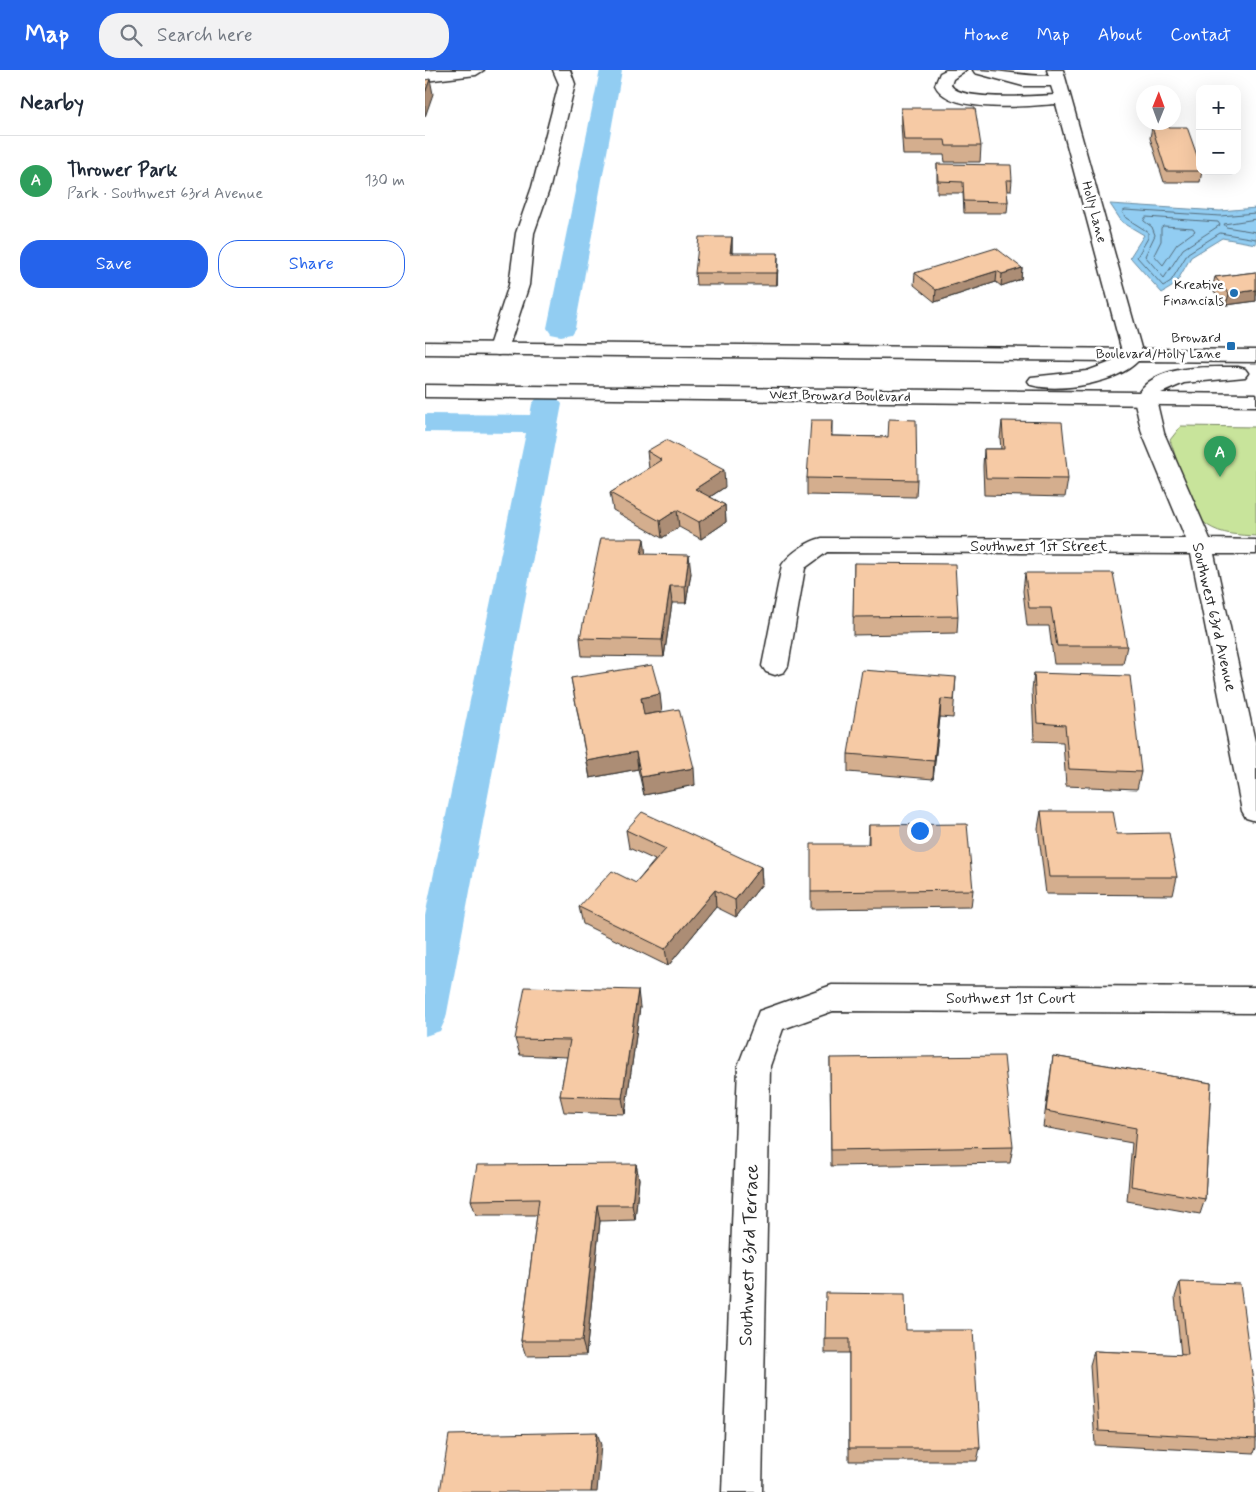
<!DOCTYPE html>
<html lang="en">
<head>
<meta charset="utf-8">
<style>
	:root { --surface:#fff; --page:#f2f2f3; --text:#1f2937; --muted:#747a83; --line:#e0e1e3; --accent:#2563eb }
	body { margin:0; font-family:Mynerve,sans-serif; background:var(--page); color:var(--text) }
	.controls { position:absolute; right:15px; top:15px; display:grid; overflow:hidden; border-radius:10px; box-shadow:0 5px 20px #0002 }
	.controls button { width:45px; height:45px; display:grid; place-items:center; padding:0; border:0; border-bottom:1px solid var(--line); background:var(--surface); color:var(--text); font:25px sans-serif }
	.compass { position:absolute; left:711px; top:15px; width:45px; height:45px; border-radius:50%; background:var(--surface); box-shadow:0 5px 20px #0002; rotate:1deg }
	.you { position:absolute; left:494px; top:760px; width:18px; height:18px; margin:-12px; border:4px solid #fff; border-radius:50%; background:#1a73e8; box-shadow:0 0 0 8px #1a73e833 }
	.badge { display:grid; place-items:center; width:32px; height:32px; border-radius:50%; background:var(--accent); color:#fff; font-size:16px; font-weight:700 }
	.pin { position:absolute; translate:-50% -41px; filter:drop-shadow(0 1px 2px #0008) }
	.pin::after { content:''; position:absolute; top:26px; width:18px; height:15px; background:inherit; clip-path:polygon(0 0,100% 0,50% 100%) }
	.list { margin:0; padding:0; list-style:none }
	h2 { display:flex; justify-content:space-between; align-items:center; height:65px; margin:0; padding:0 20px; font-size:21px }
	h2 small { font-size:16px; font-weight:400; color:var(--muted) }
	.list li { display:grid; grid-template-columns:32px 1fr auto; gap:15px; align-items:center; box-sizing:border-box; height:90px; padding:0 20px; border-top:1px solid var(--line) }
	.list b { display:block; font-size:19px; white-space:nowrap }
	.list p { margin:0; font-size:16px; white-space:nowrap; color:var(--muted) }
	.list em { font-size:16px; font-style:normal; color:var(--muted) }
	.actions { display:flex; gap:10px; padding:15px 20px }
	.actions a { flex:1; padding:11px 0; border:1px solid var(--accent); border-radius:20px; text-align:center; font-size:18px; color:var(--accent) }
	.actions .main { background:var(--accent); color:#fff }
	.icon { flex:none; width:28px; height:28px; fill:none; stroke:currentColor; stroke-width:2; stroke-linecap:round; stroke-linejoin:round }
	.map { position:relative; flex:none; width:831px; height:1422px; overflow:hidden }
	header { display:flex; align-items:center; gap:30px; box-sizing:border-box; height:70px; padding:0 25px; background:var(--accent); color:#fff }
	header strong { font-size:24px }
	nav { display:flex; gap:28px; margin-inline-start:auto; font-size:18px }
	.search { width:350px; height:45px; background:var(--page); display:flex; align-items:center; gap:12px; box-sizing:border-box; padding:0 18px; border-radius:20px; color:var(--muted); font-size:19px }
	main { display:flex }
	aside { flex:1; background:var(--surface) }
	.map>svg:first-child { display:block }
</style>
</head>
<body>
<header>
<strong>Map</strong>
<div class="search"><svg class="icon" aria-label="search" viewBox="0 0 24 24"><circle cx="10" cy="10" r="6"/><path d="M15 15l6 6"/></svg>Search here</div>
<nav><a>Home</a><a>Map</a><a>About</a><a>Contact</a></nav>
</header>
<main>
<aside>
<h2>Nearby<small></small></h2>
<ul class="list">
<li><span class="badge" style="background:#2e9e5b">A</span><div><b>Thrower Park</b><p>Park · Southwest 63rd Avenue</p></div><em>130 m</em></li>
</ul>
<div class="actions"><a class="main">Save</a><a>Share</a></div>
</aside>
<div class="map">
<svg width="831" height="1422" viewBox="0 0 831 1422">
	<rect width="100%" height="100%" fill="#fff"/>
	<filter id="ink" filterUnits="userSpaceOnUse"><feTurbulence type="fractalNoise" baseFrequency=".02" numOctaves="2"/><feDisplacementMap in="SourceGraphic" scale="10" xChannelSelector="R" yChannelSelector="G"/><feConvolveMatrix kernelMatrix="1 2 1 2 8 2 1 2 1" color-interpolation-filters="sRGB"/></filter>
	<g filter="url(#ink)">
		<path fill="#c8e49b" stroke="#7a8863" d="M756 356 831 357V466C814 465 797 465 782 455 764 443 753 391 745 370Z"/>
		<path fill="#92cdf2" stroke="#698ca2" d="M685 134 795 141 831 138V174L797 168 766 187 750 215 737 223 705 187 719 165 697 152Z"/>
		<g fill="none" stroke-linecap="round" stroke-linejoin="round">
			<g stroke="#546c7b" stroke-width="1">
				<path d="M831 143 795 146 700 140 697 142 701 148 723 162V168L712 187 738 216 746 211 763 183 795 163 831 169"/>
				<path d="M721 147 793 152 795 155 758 179 739 208 720 186 730 165 727 157 719 151Z"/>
				<path d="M831 149 799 154 801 157 831 162"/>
				<path d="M739 156 768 158 770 161 752 174 738 195 729 185 736 171V158Z"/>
			</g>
			<g fill="#92cdf2" fill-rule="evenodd">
				<path d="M175 0H197L150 258 146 264 136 266 126 264 122 258Z"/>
				<path d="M122 325 132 328 137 334 21 948 15 961 0 966V846L101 363 0 362V344L105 345 107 334 112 328Z"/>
			</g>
			<defs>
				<g id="minor">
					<path d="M10 0H59L51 5 0 11V1Z"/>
					<path d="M128 0H145L150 14 125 117 109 163 104 215 83 279 80 283 73 285 66 283 63 279 84 215 91 163 107 117 134 14Z"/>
					<path d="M521 0H541L528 9 526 15C534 32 610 26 629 25L626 16H598L550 3 548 0C574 0 598 6 624 6L622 0H638L718 285 715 289 708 291 701 289 698 285 631 34C603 36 523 45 510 15L515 3Z"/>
					<path d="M720 323 728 324 731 329 739 363 785 469 831 470V484H789L831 676V751L821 748 817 741 766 484 402 482 380 498 363 596 359 602 350 605 341 602 337 596 357 495C365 483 383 471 397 468L761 469 717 363 709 329 712 324Z"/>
					<path d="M407 915 831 917V943L408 941 358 959 345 996 337 1422H297L313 996 334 941Z"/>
				</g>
				<g id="major">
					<path d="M0 272 831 280V292L713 291C692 313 635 323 606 315L603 311 606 307 662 301 689 291 0 284Z"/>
					<path d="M813 297 820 299 823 303 820 307 759 313 736 323 831 324V336L0 327V315L714 322C733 294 783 297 813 297Z"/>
				</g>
			</defs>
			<use href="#minor" stroke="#2b2b2b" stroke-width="3"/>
			<use href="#major" stroke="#2b2b2b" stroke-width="3"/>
			<use href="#minor" fill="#fff" fill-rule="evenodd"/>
			<use href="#major" fill="#fff" fill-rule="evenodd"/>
		</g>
		<g fill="#d4ae8e" stroke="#2b2b2b">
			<path d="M476 38 556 76 555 92H520L519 85H478L476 54Z"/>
			<path d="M727 57 777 101 775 112H739L725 68Z"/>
			<path d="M512 94 587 110 586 121H582L583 132 582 143H539L538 123H512Z"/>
			<path d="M307 167V183L353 194 352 215H271L270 203Z"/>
			<path d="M597 198 596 209 576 216 571 212 510 232 489 215 490 203Z"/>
			<path d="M831 202V231L801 235 787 219 790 207Z"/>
			<path d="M407 350V366L463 367 492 410 491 427 382 425V408Z"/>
			<path d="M577 351 643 409 640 427 559 425 558 396 559 379H576L575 368Z"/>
			<path d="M222 381 300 417 285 427 300 435 301 452 276 469 254 457 237 468 188 440 185 423 224 399Z"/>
			<path d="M221 484 266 503 261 533H247L239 587 157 586 155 568Z"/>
			<path d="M429 493 533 546 532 563 428 565Z"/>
			<path d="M600 503 702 576 698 594H629L624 556H602L598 521Z"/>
			<path d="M609 603 716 702 712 719 641 716 638 672 609 671 607 620Z"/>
			<path d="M531 607 528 648 515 647 508 709 423 702V684Z"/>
			<path d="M146 608 237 642 270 715 219 725 213 699 165 708Z"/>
			<path d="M616 741 752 807 748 825 621 824 613 758Z"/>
			<path d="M444 755 548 820 546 837 386 839V822L443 774Z"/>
			<path d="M201 760 336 797 337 814 311 847 291 837 243 896 158 854 154 837 211 813 230 790 204 778Z"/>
			<path d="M215 937 200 1044 139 1042 135 1026 142 987 95 985 90 969Z"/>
			<path d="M628 986 786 1013 780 1129 775 1144 702 1131 707 1073 618 1057Z"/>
			<path d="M405 988 588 1077 585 1093 406 1096Z"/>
			<path d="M211 1094 214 1109 210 1150 175 1151 161 1285 101 1286 96 1271 112 1145H51L46 1130Z"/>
			<path d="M755 1212 831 1334V1378L829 1383 670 1375 665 1295 669 1281 756 1285 750 1227Z"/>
			<path d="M481 1260 555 1378 552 1391H424V1283H400V1269Z"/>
		</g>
		<g fill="#ac8d74" stroke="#2b2b2b">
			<path d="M5 9 8 24 0 47V23Z"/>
			<path d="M307 167V179L306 194 305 183Z"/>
			<path d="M353 183V194L352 215V203Z"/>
			<path d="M597 198 596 209 576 216 577 204Z"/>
			<path d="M572 201 571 212 510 232 511 220Z"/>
			<path d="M831 220V231L801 235 804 224Z"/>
			<path d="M299 400 300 417 271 436 270 419Z"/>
			<path d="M300 435 301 452 276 469 274 452Z"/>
			<path d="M252 440 254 457 237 468 235 451Z"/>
			<path d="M219 468 221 486 216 484Z"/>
			<path d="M264 485 266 503 261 533 260 516Z"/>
			<path d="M245 516 247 533 239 587 237 570Z"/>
			<path d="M235 624 237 642 218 645 216 628Z"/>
			<path d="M516 629 515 647 508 709 509 691Z"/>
			<path d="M211 682 213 699 165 708 162 691Z"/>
			<path d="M269 698 270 715 219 725 216 707Z"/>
			<path d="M336 797 337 814 311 847 310 830Z"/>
			<path d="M290 820 291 837 243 896 240 879Z"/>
			<path d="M213 920 215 937 200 1044 197 1028Z"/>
			<path d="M211 1094 214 1109 210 1150 207 1135Z"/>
			<path d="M172 1135 175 1151 161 1285 157 1271Z"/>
			<path d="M172 1362 176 1375 172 1422H166Z"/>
		</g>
		<g fill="#f6caa5" stroke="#2b2b2b">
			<path d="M5 9 0 23V10Z"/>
			<path d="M476 38H550L556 76H521L520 70H479Z"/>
			<path d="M727 57H762L775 94V101H741Z"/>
			<path d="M512 94 586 95 587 110H581L583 132 539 131 538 112 513 111Z"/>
			<path d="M274 167H307L305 183H353L352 203H270Z"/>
			<path d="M571 178 597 198 577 204 572 201 511 220 490 203Z"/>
			<path d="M831 202V220L804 224 790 207Z"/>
			<path d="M464 349 491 350 492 410 382 408 386 350H407L406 366 463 367Z"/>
			<path d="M577 351 637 352 643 409 561 408 559 379H579Z"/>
			<path d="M241 370 299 400 270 419 300 435 274 452 252 440 235 451 185 423 237 390 222 381Z"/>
			<path d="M176 468H219L216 484 264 485 260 516H245L237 570 155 568Z"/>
			<path d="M429 493 530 494 533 546 428 547Z"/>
			<path d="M600 503H688L702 576H632L626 538H604Z"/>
			<path d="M227 595 235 624 216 628 219 645 254 639 269 698 216 707 211 682 162 691 146 608Z"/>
			<path d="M437 600 531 607 529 630 516 629 509 691 423 684Z"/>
			<path d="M609 603 705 606 716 702 644 699 640 655 612 653Z"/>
			<path d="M616 741H688L692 764 744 763 752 807H624Z"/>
			<path d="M217 742 336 797 310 830 290 820 240 879 154 837 187 801 211 813 241 779 201 760Z"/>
			<path d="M542 754 548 820 386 822V774H444V755Z"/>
			<path d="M100 917 213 920 197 1028 135 1026 145 970 90 969Z"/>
			<path d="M579 986 588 1077 406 1080 405 988Z"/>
			<path d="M628 986 786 1013 780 1129 706 1116 711 1058 621 1041Z"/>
			<path d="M211 1094 207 1135H172L157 1271H96L114 1129 46 1130 52 1095Z"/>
			<path d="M755 1212 815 1214 831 1334V1369L674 1361 669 1281 763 1285Z"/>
			<path d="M401 1223 480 1224 481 1260H548L555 1378H424V1269H400Z"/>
			<path d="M172 1362 166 1422H15L24 1365Z"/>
		</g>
	</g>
	<g fill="#1f6fb2" stroke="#fff" stroke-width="2">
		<circle cx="809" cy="223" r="5"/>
		<rect x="801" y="271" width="10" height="10" rx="2.5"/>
	</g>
	<g text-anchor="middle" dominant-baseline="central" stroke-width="5" stroke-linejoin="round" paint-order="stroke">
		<g font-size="14" fill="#2b2b2b" stroke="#fff">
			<text transform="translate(669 142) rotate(75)">Holly Lane</text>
			<text transform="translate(415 326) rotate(1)">West Broward Boulevard</text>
		</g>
		<g font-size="14" fill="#2b2b2b" stroke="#fff" text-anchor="end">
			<text x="799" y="215">Kreative<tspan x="799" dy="16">Financials</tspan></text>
			<text x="796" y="268">Broward<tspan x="796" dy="16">Boulevard/Holly Lane</tspan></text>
		</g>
		<g font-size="16" fill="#2b2b2b" stroke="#fff">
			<text x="614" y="476">Southwest 1st Street</text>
			<text transform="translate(789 547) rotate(77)">Southwest 63rd Avenue</text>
			<text x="586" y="928">Southwest 1st Court</text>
		</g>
		<g font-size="19" fill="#2b2b2b" stroke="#fff">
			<text transform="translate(324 1185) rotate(-88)">Southwest 63rd Terrace</text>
		</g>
	</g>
</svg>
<div class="controls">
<button>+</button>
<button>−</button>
</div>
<svg class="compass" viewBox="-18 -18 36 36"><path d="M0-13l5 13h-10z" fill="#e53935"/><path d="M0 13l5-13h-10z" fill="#747a83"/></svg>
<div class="you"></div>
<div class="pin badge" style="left:795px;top:407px;background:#2e9e5b">A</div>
</div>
</main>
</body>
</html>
